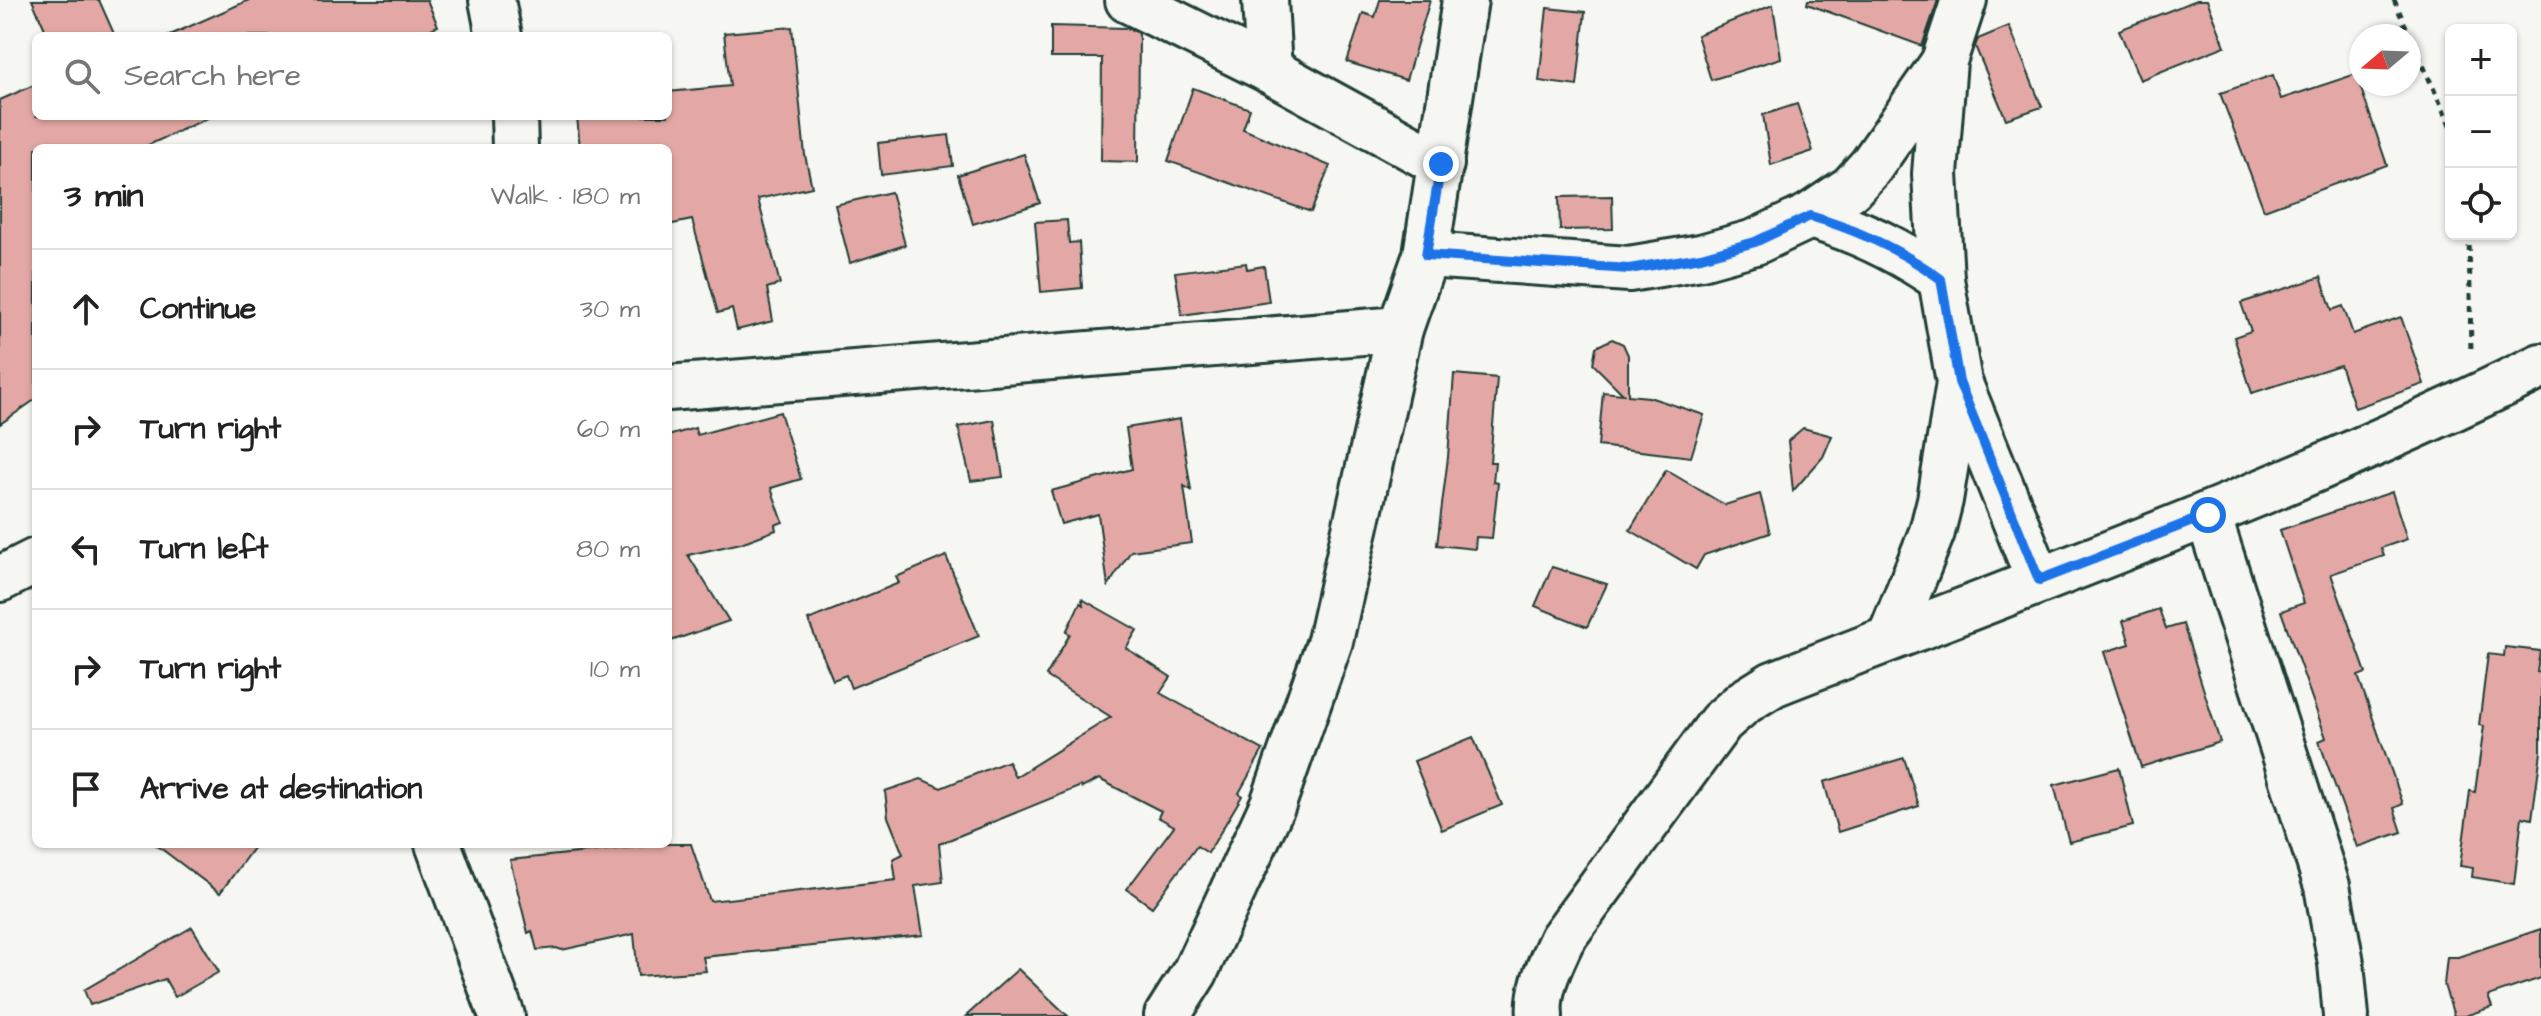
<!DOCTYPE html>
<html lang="en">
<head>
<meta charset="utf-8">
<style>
	:root { --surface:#fff; --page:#f6f6f6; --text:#222; --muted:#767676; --line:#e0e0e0 }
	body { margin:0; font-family:"Architects Daughter",sans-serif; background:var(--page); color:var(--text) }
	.controls { position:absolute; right:24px; top:24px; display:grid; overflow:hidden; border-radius:12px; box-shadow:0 2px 6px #0004 }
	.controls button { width:72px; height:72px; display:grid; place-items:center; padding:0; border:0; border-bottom:2px solid var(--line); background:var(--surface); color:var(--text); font:40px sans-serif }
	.compass { position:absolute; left:2349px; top:24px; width:72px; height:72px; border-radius:50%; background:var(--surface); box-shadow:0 2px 6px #0004; rotate:251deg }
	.stop { position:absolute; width:24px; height:24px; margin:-18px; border:6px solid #1a73e8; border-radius:50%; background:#fff }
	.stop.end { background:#1a73e8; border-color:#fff; box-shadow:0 2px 8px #0008 }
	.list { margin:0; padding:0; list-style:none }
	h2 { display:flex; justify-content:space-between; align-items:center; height:104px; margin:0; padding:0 32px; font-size:34px }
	h2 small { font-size:26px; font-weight:400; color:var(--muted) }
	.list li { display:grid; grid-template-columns:52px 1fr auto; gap:24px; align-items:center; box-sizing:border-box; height:120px; padding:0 32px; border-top:2px solid var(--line) }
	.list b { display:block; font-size:30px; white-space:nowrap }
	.list em { font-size:26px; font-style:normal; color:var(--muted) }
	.icon { flex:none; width:44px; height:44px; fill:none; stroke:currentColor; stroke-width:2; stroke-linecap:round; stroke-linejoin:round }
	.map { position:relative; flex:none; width:2541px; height:1016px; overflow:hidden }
	.search { position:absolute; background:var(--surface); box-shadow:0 2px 6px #0004; left:32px; top:32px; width:640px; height:88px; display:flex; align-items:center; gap:20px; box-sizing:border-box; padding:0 28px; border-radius:12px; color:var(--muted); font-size:30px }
	.panel { position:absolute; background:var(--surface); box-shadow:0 2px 6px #0004; left:32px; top:144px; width:640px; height:704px; border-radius:12px }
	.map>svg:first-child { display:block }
</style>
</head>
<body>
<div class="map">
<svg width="2541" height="1016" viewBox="0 0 2541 1016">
	<rect width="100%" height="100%" fill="#f6f6f2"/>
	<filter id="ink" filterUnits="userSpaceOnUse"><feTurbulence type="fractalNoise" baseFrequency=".0125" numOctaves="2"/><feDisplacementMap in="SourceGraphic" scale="16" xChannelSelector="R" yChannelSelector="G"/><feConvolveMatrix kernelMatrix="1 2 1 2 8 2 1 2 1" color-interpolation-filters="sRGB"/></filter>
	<g filter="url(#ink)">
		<g fill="#e3a8a5" stroke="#1f3d34" stroke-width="2">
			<path d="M32 0H99L115 36H48Z"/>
			<path d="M249 0H427L438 26 415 36H168Z"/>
			<path d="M1380 0H1430L1406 80 1347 62 1363 13 1375 17Z"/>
			<path d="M1808 0H1938L1922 46 1807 4Z"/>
			<path d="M2197 0H2207L2225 46 2140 80 2119 30Z"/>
			<path d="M1773 5 1781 58 1711 80 1697 35Z"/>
			<path d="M1547 8 1585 12 1577 86 1539 81Z"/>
			<path d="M1051 26 1127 28 1139 33 1138 162 1101 161 1102 58H1051Z"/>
			<path d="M2009 26 2042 107 2006 119 1975 46 1978 39Z"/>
			<path d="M792 27 805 155 812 187 758 199 780 284 767 288 773 321 737 330 732 309 718 313 692 220 668 225V148H580L577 116H668V92L730 86 724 33Z"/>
			<path d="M2356 74 2387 165 2264 210 2220 93 2273 75 2281 99Z"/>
			<path d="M36 84V116H212L142 148H36V399L0 424V100Z"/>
			<path d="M1193 88 1250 109 1243 129 1330 166 1311 212 1168 161Z"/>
			<path d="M1797 104 1813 151 1771 165 1763 115Z"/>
			<path d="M949 135 953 166 881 175 878 143Z"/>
			<path d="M1024 154 1040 203 973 224 958 175Z"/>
			<path d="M891 192 905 245 850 263 835 205Z"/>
			<path d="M1612 196 1613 229 1560 230 1559 197Z"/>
			<path d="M1067 220 1069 243 1079 242 1082 288 1041 292 1035 222Z"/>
			<path d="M1246 263 1247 269 1264 266 1269 302 1182 315 1175 272Z"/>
			<path d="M2321 277 2332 310 2343 306 2353 334 2401 317 2424 384 2355 408 2340 365 2252 393 2234 337 2251 331 2241 303Z"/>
			<path d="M1612 339 1623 344 1628 355V395L1649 397 1704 415 1691 457 1598 446 1603 392 1623 394 1593 364 1596 347Z"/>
			<path d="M1454 374 1497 378 1490 462H1495L1493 482 1498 483 1492 538 1476 537 1475 549 1437 545 1448 457Z"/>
			<path d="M780 412 801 479 771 488 783 522 775 525 776 530 741 543 688 555 729 621 668 642V436L695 428 697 435Z"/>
			<path d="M1180 419 1191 490 1184 486 1192 543 1131 551 1108 586 1098 514 1061 524 1051 491 1132 469 1126 428Z"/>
			<path d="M994 420 1003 477 971 481 958 427Z"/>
			<path d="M1803 428 1832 436 1823 457 1793 491 1788 441Z"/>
			<path d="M1666 470 1725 505 1760 494 1770 533 1704 555 1696 569 1630 530Z"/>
			<path d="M2392 492 2407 539 2381 548 2384 556 2331 574 2366 673 2358 676 2403 804 2394 808 2402 832 2357 847 2319 741 2326 738 2281 611 2304 603 2280 530Z"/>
			<path d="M946 556 979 636 851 688 846 675 833 680 808 620 899 583 896 577Z"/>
			<path d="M1552 567 1607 584 1587 627 1535 606Z"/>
			<path d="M1082 599 1137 630 1126 648 1171 677 1160 693 1263 750 1239 793 1242 796 1208 853 1197 846 1152 907 1127 889 1174 826 1158 817 1161 811 1099 779 1082 788 1081 786 939 844 943 882 915 886 923 935 703 957 706 971 638 976 634 934 562 950 556 948 537 950 532 931 528 933 510 860 665 844H691L710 901 896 880 893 859 903 854 888 817 885 791 921 779 941 788 1008 761 1015 777 1111 717 1046 676 1070 634 1066 632 1080 603 1083 605Z"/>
			<path d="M2159 609 2166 629 2183 624 2220 742 2141 767 2104 652 2130 644 2123 621Z"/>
			<path d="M2505 647 2540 651 2537 672 2541 673V752L2532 819 2522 817 2514 884 2472 877 2473 868 2460 866 2470 791 2475 792 2484 726 2479 725 2488 654 2504 656Z"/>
			<path d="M1473 737 1502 805 1442 830 1414 761Z"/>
			<path d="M1904 758 1919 806 1838 832 1824 782Z"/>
			<path d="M2119 768 2133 826 2069 842 2054 785Z"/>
			<path d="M155 844H256L220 893Z"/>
			<path d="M192 927 219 972 175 997 165 979 90 1005 84 990Z"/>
			<path d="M2541 929V978L2488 996 2492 1007 2465 1016H2454L2444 985 2447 957H2458Z"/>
			<path d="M1018 969 1068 1016H966Z"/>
		</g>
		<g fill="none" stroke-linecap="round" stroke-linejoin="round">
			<defs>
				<g id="street">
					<path d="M492 0 499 36"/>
					<path d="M1128 0 1269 70 1441 164"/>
					<path d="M1265 0 1269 70"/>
					<path d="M1964 0 1944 61 1935 174 1941 279 1959 382 2039 580"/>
					<path d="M514 116 515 148"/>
					<path d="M1810 216C1858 230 1901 251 1941 279"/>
					<path d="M1426 255 1629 269 1701 257 1755 242 1810 216 1851 188 1871 166 1943 63"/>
					<path d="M668 388 1400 329"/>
					<path d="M2208 515 2327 886 2341 963 2346 1016"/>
					<path d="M0 579 36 561"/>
					<path d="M1890 638 1932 532 1940 500 1959 383"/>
					<path d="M438 844 502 1016"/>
					<path d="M1167 1016 1195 972 1273 804 1330 641 1400 329 1426 255 1465 0"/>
					<path d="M1540 1016C1537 989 1551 963 1562 939L1721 722 1744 702 1773 684C2031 583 2293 489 2541 366"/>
				</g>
			</defs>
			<use href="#street" stroke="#1f3d34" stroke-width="50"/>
			<g stroke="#1f3d34" stroke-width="5" stroke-dasharray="6 6" stroke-linecap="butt">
				<path d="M2394 0 2451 128"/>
				<path d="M2469 234 2471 353"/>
			</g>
			<use href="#street" stroke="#f6f6f2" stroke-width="44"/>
		</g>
	</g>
	<g fill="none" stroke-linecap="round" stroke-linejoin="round" filter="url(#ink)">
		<path stroke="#1a73e8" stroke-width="10" d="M1441 164 1426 255 1629 269 1701 257 1755 242 1810 216C1858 230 1901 250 1941 279L1959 382 2039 580 2208 515"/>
	</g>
</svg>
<div class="controls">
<button>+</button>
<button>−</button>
<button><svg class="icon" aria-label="locate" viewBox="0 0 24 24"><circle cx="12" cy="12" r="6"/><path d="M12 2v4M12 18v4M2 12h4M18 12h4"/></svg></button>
</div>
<svg class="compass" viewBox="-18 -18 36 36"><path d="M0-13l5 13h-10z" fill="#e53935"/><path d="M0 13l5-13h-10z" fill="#767676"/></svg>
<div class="stop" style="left:2208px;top:515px"></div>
<div class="stop end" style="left:1441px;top:164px"></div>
<div class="search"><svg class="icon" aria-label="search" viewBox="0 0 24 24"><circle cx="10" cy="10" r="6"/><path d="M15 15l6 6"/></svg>Search here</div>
<section class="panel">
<h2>3 min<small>Walk · 180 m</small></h2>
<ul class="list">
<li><svg class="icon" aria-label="ahead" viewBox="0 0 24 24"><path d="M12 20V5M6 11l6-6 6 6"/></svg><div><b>Continue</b></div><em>30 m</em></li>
<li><svg class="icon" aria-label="right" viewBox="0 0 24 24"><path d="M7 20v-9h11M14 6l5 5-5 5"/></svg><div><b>Turn right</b></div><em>60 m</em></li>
<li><svg class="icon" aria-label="left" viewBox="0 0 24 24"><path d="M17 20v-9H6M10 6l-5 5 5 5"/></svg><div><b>Turn left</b></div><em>80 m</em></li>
<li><svg class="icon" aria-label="right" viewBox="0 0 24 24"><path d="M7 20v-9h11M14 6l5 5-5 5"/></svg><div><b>Turn right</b></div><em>10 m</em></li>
<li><svg class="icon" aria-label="arrive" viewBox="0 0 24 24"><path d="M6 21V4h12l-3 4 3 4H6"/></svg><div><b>Arrive at destination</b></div></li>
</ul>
</section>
</div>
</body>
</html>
